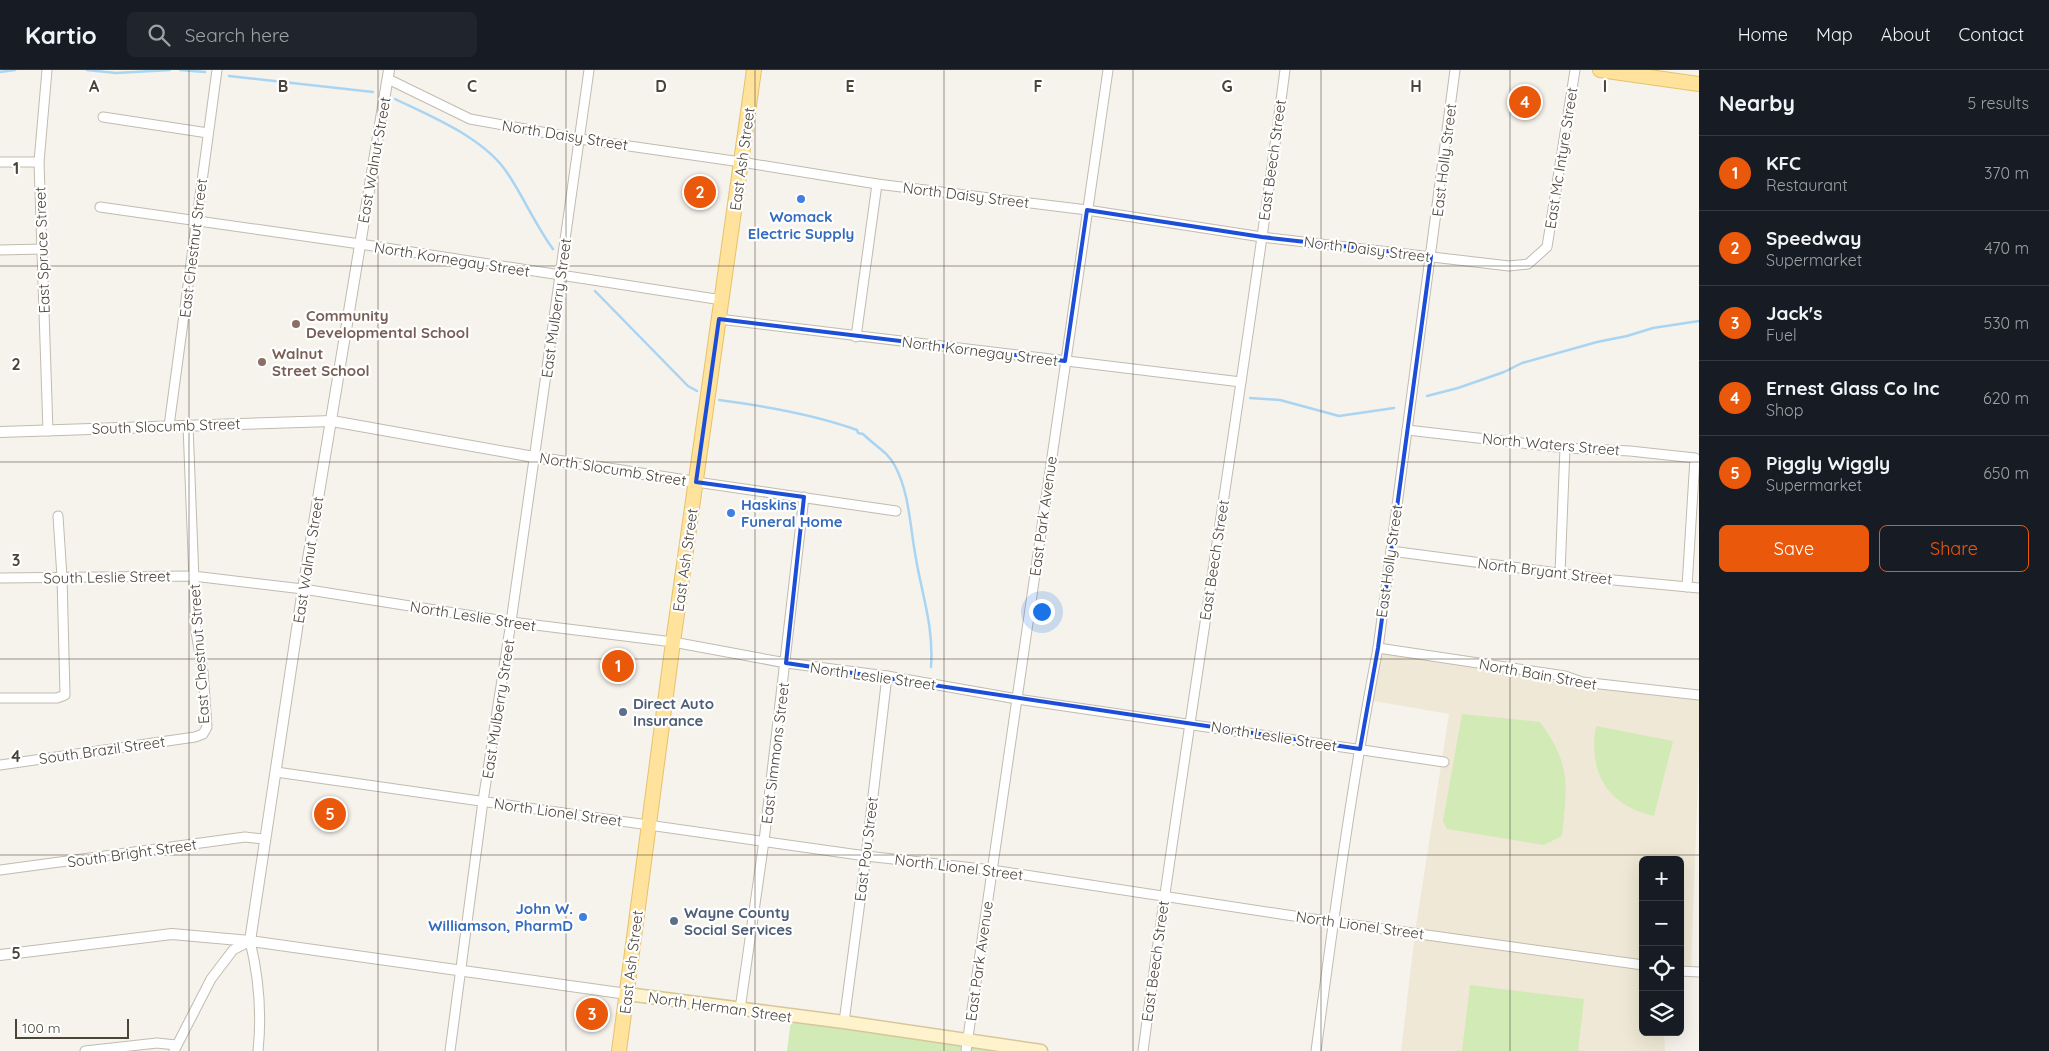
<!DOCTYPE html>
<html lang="en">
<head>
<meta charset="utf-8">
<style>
	:root { --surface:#171b24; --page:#20242c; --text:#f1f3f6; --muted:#9ea1a6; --line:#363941; --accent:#ea580c }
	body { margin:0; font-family:Quicksand,sans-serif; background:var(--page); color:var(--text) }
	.controls { position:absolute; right:15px; bottom:15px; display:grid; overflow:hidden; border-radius:8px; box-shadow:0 5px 20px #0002 }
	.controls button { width:45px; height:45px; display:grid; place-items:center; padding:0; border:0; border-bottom:1px solid var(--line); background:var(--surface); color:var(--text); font:25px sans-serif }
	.scale { position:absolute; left:15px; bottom:12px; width:114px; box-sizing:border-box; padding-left:5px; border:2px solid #4b4439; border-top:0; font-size:14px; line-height:18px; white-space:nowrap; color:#4b4439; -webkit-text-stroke:4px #fff; paint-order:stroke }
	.you { position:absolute; left:1041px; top:541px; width:18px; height:18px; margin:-12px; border:4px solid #fff; border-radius:50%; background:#1a73e8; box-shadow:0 0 0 8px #1a73e833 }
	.badge { display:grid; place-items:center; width:32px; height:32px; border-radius:50%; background:var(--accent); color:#fff; font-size:16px; font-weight:700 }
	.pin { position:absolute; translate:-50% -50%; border:2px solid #fff; box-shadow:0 1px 5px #0006 }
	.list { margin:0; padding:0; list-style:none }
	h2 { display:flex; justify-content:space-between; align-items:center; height:65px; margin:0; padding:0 20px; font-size:21px }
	h2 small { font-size:16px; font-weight:400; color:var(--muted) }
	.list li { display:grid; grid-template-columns:32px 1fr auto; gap:15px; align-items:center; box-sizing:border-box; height:75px; padding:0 20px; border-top:1px solid var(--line) }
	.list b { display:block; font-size:19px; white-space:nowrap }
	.list p { margin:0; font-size:16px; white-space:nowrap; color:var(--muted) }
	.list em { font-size:16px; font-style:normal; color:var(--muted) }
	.actions { display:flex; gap:10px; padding:15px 20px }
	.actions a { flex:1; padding:11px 0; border:1px solid var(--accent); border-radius:8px; text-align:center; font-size:18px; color:var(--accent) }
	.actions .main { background:var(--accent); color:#fff }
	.icon { flex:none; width:28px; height:28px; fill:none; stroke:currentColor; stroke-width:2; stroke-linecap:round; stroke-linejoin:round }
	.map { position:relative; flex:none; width:1699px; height:981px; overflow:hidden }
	header { display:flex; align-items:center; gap:30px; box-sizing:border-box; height:70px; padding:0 25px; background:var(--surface); border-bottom:1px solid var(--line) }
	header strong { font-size:24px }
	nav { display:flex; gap:28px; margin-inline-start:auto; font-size:18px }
	.search { width:350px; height:45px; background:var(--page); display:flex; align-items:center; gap:12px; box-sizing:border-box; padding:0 18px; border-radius:8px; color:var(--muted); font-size:19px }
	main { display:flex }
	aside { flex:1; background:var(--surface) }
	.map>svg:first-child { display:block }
</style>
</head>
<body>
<header>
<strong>Kartio</strong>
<div class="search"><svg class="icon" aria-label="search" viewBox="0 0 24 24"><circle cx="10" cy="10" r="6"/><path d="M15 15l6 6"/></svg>Search here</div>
<nav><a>Home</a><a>Map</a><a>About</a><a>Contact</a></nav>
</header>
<main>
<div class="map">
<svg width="1699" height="981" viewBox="0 0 1699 981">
	<rect width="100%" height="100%" fill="#f6f3ec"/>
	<path fill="#efe8d6" d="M1378 578 1699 625V680L1691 902 1680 901V790H1643V962H1664L1665 981H1401L1415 863 1449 644 1368 630Z"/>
	<g fill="#d2eab5">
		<path d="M1462 644 1540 652C1572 696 1567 715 1562 766L1544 775 1447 759 1443 751Z"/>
		<path d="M1596 656 1673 671 1654 746C1607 735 1588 703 1596 656Z"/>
		<path d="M1470 915 1584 929 1578 981H1462Z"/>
		<path d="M791 950 1041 981H787Z"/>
	</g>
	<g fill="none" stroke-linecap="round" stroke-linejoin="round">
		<g stroke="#a9d4f2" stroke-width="2.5">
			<path d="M87 0 116 3 170 0"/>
			<path d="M180 0 205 2"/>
			<path d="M0 2 15 0"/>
			<path d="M229 6 373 22"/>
			<path d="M395 29C432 47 485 68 508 104 524 128 536 156 553 179"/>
			<path d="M595 221 688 316 697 321"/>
			<path d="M1427 326 1458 318 1504 302 1522 293 1597 272 1627 266 1653 258 1699 251"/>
			<path d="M1250 328 1280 330 1339 346 1394 338"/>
			<path d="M719 330C765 336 813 344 857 360L858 363 863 364C874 375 888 382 895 396 909 422 910 455 915 483 921 522 934 555 931 597"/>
		</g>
		<defs>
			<g id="minor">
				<path d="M47 0 39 92 48 361"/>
				<path d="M388 9 470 49 580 69 741 92 877 114 1087 140 1262 167 1509 196 1528 194 1547 177 1575 0"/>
				<path d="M103 47 208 63"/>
				<path d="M0 92H39"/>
				<path d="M100 137 360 174 722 230"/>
				<path d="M0 180 43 179"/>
				<path d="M719 249 1241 312"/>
				<path d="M856 267 877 114"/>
				<path d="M169 356 217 0"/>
				<path d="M1407 360 1565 378 1630 381 1695 388 1687 517"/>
				<path d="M696 412 896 441"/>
				<path d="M1391 481 1603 509 1699 518"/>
				<path d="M1560 503 1565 378"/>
				<path d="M0 508 193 506 303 519 511 552 673 572 786 593 887 606 1017 629 1444 692"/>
				<path d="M1378 578 1565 606 1582 612 1699 625"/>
				<path d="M0 628H57L65 625 62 507 58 446"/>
				<path d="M0 695 195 667 203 664 207 657 203 602 196 562 188 355"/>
				<path d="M276 702 866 786 992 800 1333 852 1643 895"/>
				<path d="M0 800 245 767 264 769"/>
				<path d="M1680 901 1699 902"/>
				<path d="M740 939 764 771 804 427"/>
				<path d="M844 952 866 786 887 606"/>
				<path d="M85 981 157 973 176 975"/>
				<path d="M174 981 211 909 233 880 250 871C259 908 262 943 258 981"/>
				<path d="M450 981 483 731 511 552 589 0"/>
				<path d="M966 981 1108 0"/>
				<path d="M1143 981C1187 654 1242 328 1285 0"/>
				<path d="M1316 981C1334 846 1352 711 1378 578L1455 0"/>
			</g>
			<g id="tertiary">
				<path d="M0 362 332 351 534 387 696 412"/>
				<path d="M250 871 303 519 389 0"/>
				<path d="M0 885 172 864 250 871 627 924"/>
			</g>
			<path id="secondary" d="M627 924 844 952 1041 981"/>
			<g id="primary">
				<path d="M1600 0 1699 14"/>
				<path d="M619 981 673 572 754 0"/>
			</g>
		</defs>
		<use href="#minor" stroke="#c2bbae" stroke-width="11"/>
		<use href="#tertiary" stroke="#c2bbae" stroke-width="12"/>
		<use href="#secondary" stroke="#d6c79b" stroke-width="15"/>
		<use href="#primary" stroke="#e6c16a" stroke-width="16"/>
		<use href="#minor" stroke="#fff" stroke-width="9"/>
		<use href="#tertiary" stroke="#fff" stroke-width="10"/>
		<use href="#secondary" stroke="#fff3cd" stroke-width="12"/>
		<use href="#primary" stroke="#ffe39c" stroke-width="14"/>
	</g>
	<path fill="none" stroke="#1d4ed8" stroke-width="4" stroke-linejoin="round" d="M1087 140 1262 167 1431 186 1378 578 1360 679 786 593 804 427 696 412 719 249 1065 291Z"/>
	<path fill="none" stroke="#4b4439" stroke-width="1" stroke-opacity="0.55" d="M189 0V981M378 0V981M566 0V981M755 0V981M944 0V981M1133 0V981M1321 0V981M1510 0V981M0 196H1699M0 392H1699M0 589H1699M0 785H1699"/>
	<g fill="#3f7fe0" stroke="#fff" stroke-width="2">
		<circle cx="801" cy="129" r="5"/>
		<circle cx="731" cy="443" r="5"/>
		<circle cx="583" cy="847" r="5"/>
	</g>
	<g fill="#8d6e63" stroke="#fff" stroke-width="2">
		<circle cx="296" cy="254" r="5"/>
		<circle cx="262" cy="292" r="5"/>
	</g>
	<g fill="#5c6f8a" stroke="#fff" stroke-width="2">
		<circle cx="623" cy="642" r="5"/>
		<circle cx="674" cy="851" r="5"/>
	</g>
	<g text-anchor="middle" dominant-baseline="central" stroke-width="4.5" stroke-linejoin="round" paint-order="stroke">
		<g font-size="15" fill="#4b4439" stroke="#fff">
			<text transform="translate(565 65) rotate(9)">North Daisy Street</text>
			<text transform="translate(1561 88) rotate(-81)">East Mc Intyre Street</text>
			<text transform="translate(742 89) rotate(-82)">East Ash Street</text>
			<text transform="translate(374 90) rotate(-80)">East Walnut Street</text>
			<text transform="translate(1272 90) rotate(-82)">East Beech Street</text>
			<text transform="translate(1444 90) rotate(-83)">East Holly Street</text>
			<text transform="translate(966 125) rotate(7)">North Daisy Street</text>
			<text transform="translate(193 178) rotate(-83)">East Chestnut Street</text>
			<text transform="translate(1367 179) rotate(7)">North Daisy Street</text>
			<text transform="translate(42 180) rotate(-92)">East Spruce Street</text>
			<text transform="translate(452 189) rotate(9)">North Kornegay Street</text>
			<text transform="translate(556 238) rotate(-82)">East Mulberry Street</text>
			<text transform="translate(980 281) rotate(7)">North Kornegay Street</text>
			<text transform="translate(166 356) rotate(-2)">South Slocumb Street</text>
			<text transform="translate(1551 374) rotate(5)">North Waters Street</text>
			<text transform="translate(613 399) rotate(9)">North Slocumb Street</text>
			<text transform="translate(1043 446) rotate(-82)">East Park Avenue</text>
			<text transform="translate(308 490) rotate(-81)">East Walnut Street</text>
			<text transform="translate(685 490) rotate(-82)">East Ash Street</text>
			<text transform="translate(1214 490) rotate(-81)">East Beech Street</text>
			<text transform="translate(1389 491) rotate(-82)">East Holly Street</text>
			<text transform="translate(1545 501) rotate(7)">North Bryant Street</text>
			<text transform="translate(107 507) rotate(-1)">South Leslie Street</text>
			<text transform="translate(473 546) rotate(9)">North Leslie Street</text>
			<text transform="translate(199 584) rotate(-94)">East Chestnut Street</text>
			<text transform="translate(1538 604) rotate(10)">North Bain Street</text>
			<text transform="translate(873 606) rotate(8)">North Leslie Street</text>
			<text transform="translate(498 639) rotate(-81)">East Mulberry Street</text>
			<text transform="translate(1274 666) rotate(9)">North Leslie Street</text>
			<text transform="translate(102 680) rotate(-8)">South Brazil Street</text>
			<text transform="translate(775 683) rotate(-83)">East Simmons Street</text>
			<text transform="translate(558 742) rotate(8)">North Lionel Street</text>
			<text transform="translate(866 779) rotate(-83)">East Pou Street</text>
			<text transform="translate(132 783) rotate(-8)">South Bright Street</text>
			<text transform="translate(959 797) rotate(7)">North Lionel Street</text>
			<text transform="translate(1360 855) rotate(8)">North Lionel Street</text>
			<text transform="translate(979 891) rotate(-82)">East Park Avenue</text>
			<text transform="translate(1155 891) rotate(-82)">East Beech Street</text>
			<text transform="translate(631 892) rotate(-83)">East Ash Street</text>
			<text transform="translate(720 937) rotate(8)">North Herman Street</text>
		</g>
		<g font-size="15" font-weight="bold" fill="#366cbe" stroke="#fff">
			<text x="801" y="146">Womack<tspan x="801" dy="17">Electric Supply</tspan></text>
			<text x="741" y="434" text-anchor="start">Haskins<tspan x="741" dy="17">Funeral Home</tspan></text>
			<text x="573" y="838" text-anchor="end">John W.<tspan x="573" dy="17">Williamson, PharmD</tspan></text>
		</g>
		<g font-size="15" font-weight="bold" fill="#785e54" stroke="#fff" text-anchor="start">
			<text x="306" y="245">Community<tspan x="306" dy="17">Developmental School</tspan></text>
			<text x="272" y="283">Walnut<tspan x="272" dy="17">Street School</tspan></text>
		</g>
		<g font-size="15" font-weight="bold" fill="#4e5e75" stroke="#fff" text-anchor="start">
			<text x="633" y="633">Direct Auto<tspan x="633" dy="17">Insurance</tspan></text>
			<text x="684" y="842">Wayne County<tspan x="684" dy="17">Social Services</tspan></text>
		</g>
	</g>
	<g font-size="16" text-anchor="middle" font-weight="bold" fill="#4b4439" stroke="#fff" stroke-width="4.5" stroke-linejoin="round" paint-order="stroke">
		<text x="94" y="22">A</text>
		<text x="283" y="22">B</text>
		<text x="472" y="22">C</text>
		<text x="661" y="22">D</text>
		<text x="850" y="22">E</text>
		<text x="1038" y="22">F</text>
		<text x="1227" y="22">G</text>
		<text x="1416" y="22">H</text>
		<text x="1605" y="22">I</text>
		<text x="16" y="104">1</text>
		<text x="16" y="300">2</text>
		<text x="16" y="496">3</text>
		<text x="16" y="692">4</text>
		<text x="16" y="889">5</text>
	</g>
</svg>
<div class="controls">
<button>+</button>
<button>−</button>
<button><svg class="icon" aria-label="locate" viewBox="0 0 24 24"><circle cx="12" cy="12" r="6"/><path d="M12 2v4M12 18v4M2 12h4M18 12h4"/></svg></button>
<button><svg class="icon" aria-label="layers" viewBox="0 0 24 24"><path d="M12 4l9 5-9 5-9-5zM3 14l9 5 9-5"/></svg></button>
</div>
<div class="scale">100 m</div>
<div class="you"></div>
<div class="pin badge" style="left:618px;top:596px">1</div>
<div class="pin badge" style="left:700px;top:122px">2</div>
<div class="pin badge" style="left:592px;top:944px">3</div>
<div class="pin badge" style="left:1525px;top:32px">4</div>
<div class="pin badge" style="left:330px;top:744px">5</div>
</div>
<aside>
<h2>Nearby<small>5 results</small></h2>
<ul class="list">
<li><span class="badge">1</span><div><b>KFC</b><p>Restaurant</p></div><em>370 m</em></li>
<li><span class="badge">2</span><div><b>Speedway</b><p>Supermarket</p></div><em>470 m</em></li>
<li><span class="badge">3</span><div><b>Jack's</b><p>Fuel</p></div><em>530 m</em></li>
<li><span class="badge">4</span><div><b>Ernest Glass Co Inc</b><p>Shop</p></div><em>620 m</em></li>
<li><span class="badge">5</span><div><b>Piggly Wiggly</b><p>Supermarket</p></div><em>650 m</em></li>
</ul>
<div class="actions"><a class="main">Save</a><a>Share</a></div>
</aside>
</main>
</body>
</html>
